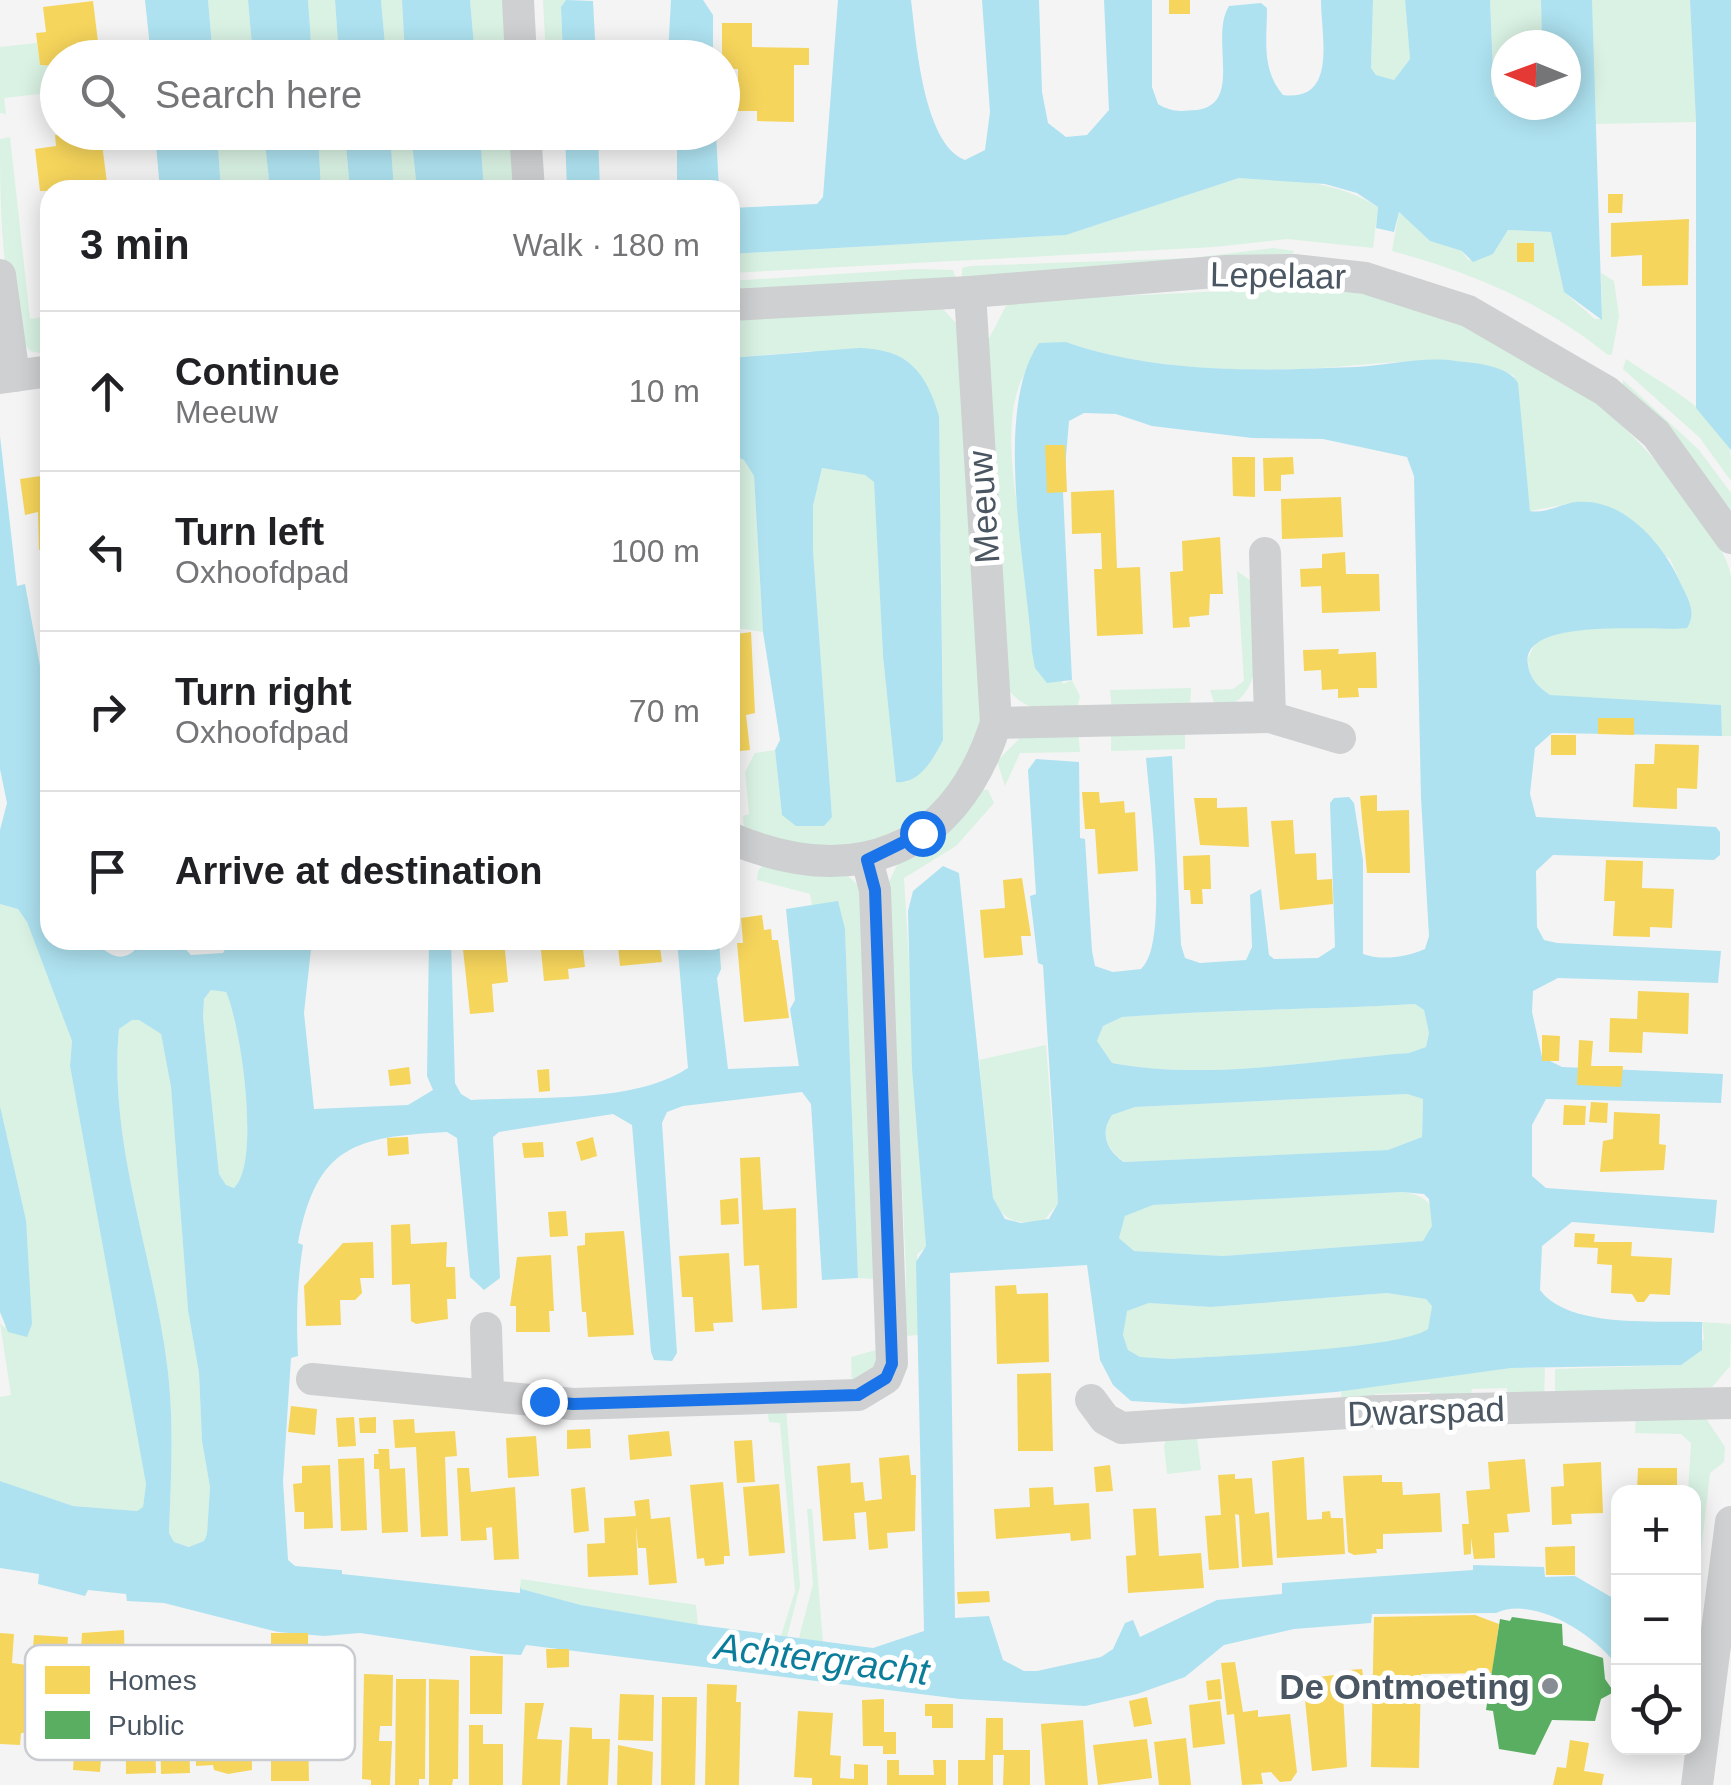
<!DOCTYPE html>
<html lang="en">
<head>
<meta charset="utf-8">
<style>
	:root { --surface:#fff; --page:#f6f6f6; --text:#202124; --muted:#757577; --line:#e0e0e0 }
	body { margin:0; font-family:Arial,sans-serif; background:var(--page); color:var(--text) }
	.controls { position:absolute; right:30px; bottom:30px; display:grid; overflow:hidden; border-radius:20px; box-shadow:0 5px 25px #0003 }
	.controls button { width:90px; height:90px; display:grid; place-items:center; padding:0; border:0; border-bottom:2px solid var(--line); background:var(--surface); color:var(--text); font:50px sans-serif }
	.compass { position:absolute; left:1491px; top:30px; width:90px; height:90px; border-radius:50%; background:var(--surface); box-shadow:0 5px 25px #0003; rotate:271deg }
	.stop { position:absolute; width:30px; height:30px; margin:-22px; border:8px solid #1a73e8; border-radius:50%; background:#fff }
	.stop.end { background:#1a73e8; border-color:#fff; box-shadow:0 2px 10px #0008 }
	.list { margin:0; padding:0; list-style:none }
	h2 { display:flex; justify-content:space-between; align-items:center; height:130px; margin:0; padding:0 40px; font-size:42px }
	h2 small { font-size:32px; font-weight:400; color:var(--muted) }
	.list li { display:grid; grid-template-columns:65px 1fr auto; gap:30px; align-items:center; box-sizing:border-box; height:160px; padding:0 40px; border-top:2px solid var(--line) }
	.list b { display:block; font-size:38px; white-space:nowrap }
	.list p { margin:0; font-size:32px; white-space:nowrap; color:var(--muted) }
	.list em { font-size:32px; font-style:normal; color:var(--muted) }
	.icon { flex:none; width:55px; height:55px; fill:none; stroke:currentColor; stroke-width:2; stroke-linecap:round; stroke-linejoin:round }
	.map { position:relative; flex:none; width:1731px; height:1785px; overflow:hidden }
	.search { position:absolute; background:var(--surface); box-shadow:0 5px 25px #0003; left:40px; top:40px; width:700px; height:110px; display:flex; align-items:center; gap:25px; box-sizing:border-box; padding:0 35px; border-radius:55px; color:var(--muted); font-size:38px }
	.panel { position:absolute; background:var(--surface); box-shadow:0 5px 25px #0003; left:40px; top:180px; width:700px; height:770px; border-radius:30px }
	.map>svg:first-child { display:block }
</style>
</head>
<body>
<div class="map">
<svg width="1731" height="1785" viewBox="0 0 1731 1785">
	<rect width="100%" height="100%" fill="#f4f4f4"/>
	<g fill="#d9f2e3">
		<path d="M208 0H248L253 57H213Z"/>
		<path d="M308 0H335L339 57H312Z"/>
		<path d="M381 0H402L405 57H386Z"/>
		<path d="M470 0H505L508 57H475Z"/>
		<path d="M543 0H566L561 7 563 57H546Z"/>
		<path d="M1373 0H1405L1410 59 1394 80 1376 75 1371 68Z"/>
		<path d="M1490 0H1541L1542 45H1506V105L1494 96Z"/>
		<path d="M1592 0H1690L1696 122 1593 124Z"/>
		<path d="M37 43 40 65 57 67V92L4 98 6 114 0 113V47Z"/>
		<path d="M217 133H264L270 190H221Z"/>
		<path d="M318 133H345L350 190H321Z"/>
		<path d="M390 133H411L417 190H394Z"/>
		<path d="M480 133H513L517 190H484Z"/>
		<path d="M10 137 30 319 50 316V355L30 351C0 313 0 191 0 139Z"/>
		<path d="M1239 178C1288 179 1335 180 1378 207L1373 248 1287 239 1214 247 730 273V254L1066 235Z"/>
		<path d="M1399 212 1430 241 1462 251 1468 260 1493 254 1508 230 1551 232 1556 236 1564 292 1595 319H1602L1601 273 1614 281 1619 316 1612 354 1608 355C1544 303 1471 272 1392 251Z"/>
		<path d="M1273 248 1294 251 1292 255 962 279V268L970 266 1193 258Z"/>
		<path d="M917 269 953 270 956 279 730 293V281Z"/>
		<path d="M1309 287C1463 299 1602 378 1690 505 1705 526 1727 551 1731 577 1731 628 1731 685 1731 736H1722L1721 705C1678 703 1587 707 1550 695 1535 690 1528 672 1528 658L1536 642 1557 632 1691 606 1670 559 1578 502 1530 511 1514 376C1467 347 1351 369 1294 369 1220 371 1136 367 1066 342 1054 350 1035 357 1028 368 983 432 1041 614 1063 684L1072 680 1080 696 1077 708C1045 709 1025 714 1005 685L985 346 1006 306 1017 301Z"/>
		<path d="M940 306 960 327 985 729 940 806 850 855 744 831 743 816 749 814 745 772 755 753 775 750 782 815 827 820 832 817 813 550V506L822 468 865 475 874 482 883 656 896 782H906L919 774 943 740 941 532 811 351 730 358V319Z"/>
		<path d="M1626 359C1658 382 1715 409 1730 449 1731 457 1731 471 1731 481L1700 438 1623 369Z"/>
		<path d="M1623 380 1699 450 1731 493V516L1623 388Z"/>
		<path d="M730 454 744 460 754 476 763 632 730 627Z"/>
		<path d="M1237 571 1254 583C1255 621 1272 704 1216 708L1210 690 1233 689 1244 681Z"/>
		<path d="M1191 688 1190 709 1112 711 1110 690Z"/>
		<path d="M1185 729V749L1111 751V731Z"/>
		<path d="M1078 730 1080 752 1020 753 1005 786 997 761 1021 737Z"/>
		<path d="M978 789 988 790 994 803 956 846 904 878 926 1247 917 1254 920 1335 905 1336 906 1271 888 884 901 857Z"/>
		<path d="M766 862 847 875 861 888 880 1361 852 1386 851 1357 876 1350 874 1279 858 1278 845 929 812 905 810 894 757 880 758 871Z"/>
		<path d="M0 904 18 909 27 922 72 1041 70 1066 146 1484 143 1508 137 1511 73 1506 0 1481V1397L11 1395 0 1323 5 1328 26 1220 0 1106Z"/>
		<path d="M211 990 226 992C241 1025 261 1164 234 1188L226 1185 219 1174 203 1017 204 999Z"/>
		<path d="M1415 1004 1424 1010 1429 1033 1426 1047 1409 1053C1313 1060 1207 1081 1112 1063L1097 1041 1103 1026 1121 1017C1219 1009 1318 1010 1415 1004Z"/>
		<path d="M132 1020H139L161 1034 171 1087 188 1310 199 1373 202 1441 210 1487 207 1534 204 1541 190 1547 174 1542 169 1533C171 1480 174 1425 168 1372 155 1258 108 1145 119 1029Z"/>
		<path d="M1046 1045 1058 1203 1042 1223C1017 1223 1004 1223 993 1198L979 1060Z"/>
		<path d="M1407 1094 1423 1099 1422 1137 1388 1150 1125 1162C1107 1151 1099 1133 1112 1115L1135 1107Z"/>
		<path d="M1402 1192C1432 1195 1445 1216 1423 1241L1223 1256 1134 1251 1119 1238 1125 1216 1153 1205Z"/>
		<path d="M1387 1293 1427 1299 1432 1306 1428 1329C1395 1353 1220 1355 1171 1359L1140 1357 1128 1350 1123 1335 1126 1311 1149 1303 1211 1307Z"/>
		<path d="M1702 1322 1731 1324 1730 1366 1712 1387 1555 1399V1369L1681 1365 1704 1339Z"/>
		<path d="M1511 1368H1545L1544 1399H1508L1507 1388 1472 1389 1471 1393 1431 1400 1430 1392 1375 1394 1374 1404 1342 1406 1341 1391 1362 1386Z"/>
		<path d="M786 1408 800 1586 787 1637 781 1636 795 1591 780 1423 769 1422 768 1414Z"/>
		<path d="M1636 1414 1705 1417 1725 1447 1724 1462 1710 1473 1694 1614V1492H1688L1691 1443 1681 1434 1635 1433Z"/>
		<path d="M1196 1430 1201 1470 1167 1474 1164 1446 1168 1432Z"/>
		<path d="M807 1509H812L823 1642 799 1638 813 1584Z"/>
		<path d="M521 1579 696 1605 698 1625 581 1605 520 1589Z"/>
	</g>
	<g fill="#aee2f0" fill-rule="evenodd">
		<path d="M145 0H208L213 57H151Z"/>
		<path d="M248 0H308L312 57H253Z"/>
		<path d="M335 0H381L386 57H339Z"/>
		<path d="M402 0H470L475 57H405Z"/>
		<path d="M566 0 593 1 596 57H563L561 7Z"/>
		<path d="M671 0H703L713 15V57L668 54Z"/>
		<path d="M838 0H911C916 40 923 144 965 160L985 150 990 112 982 0H1039L1042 92 1048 123 1066 137 1087 135 1109 110 1104 0H1152V87L1158 104C1173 113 1181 111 1197 110 1244 104 1209 38 1229 6L1261 3 1267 8C1267 39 1261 70 1283 95 1338 102 1321 37 1321 0H1373L1371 68 1376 75 1394 80 1410 59 1405 0H1490L1494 96 1513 107 1566 105V45H1542L1541 0H1592L1602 320 1564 292 1551 232 1508 230 1493 254 1473 262 1462 251 1430 241 1399 212 1394 232 1376 228 1378 207 1357 193 1325 184 1239 178 1066 235 730 254V208L817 204 823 197Z"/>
		<path d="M1690 0H1731V450L1696 408V122Z"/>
		<path d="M155 133H217L221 190H160Z"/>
		<path d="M264 133H318L321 190H270Z"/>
		<path d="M345 133H390L394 190H350Z"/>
		<path d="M411 133H480L484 190H417Z"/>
		<path d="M565 133H598L600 190H567Z"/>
		<path d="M677 133H716L719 190H677Z"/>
		<path d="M1066 342C1157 374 1262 371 1356 367 1390 365 1423 356 1456 361 1474 363 1508 365 1518 383L1530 511C1546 514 1560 504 1576 502 1624 497 1664 545 1681 584 1688 599 1697 612 1687 628 1657 632 1519 615 1528 665 1530 679 1539 688 1550 695L1721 705 1722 736 1552 733 1535 748 1530 794 1536 817 1716 827 1720 832V855L1714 860 1553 855 1536 871 1537 927 1544 940 1557 943 1721 951 1718 983 1558 978 1533 991 1532 1012 1542 1057 1562 1067 1723 1074 1721 1103 1546 1099 1532 1125V1176L1546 1188 1717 1200 1714 1233 1572 1222 1542 1246 1540 1290C1569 1329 1656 1320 1702 1322V1350L1681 1365 1511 1368 1336 1392 1184 1404 1131 1401 1113 1385 1100 1360 1087 1265 950 1273 955 1618 989 1616 1003 1660 1024 1671H1037L1101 1657 1113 1649 1125 1623 1133 1620 1140 1637 1217 1600 1282 1594V1583L1473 1570V1565L1544 1567 1545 1577 1575 1576 1618 1601V1667C1597 1636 1535 1595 1496 1613L1372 1614 1371 1623 1294 1629 1224 1645 1185 1677 1137 1694 1085 1706 960 1699 526 1645 521 1655 501 1654 360 1633 324 1636 278 1632 164 1603 127 1601 126 1594 88 1590 85 1596 38 1584 39 1574 0 1568V1481L73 1506 137 1511 143 1507 146 1484 70 1066 72 1041 27 922 18 909 0 904V830L7 803 0 769V436L17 586 25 584 40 666 50 671 46 726 50 940H94C105 952 119 964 134 951L135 940H177L191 955 223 953 230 940H312L304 1013 314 1109 408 1105 433 1090 427 1076 429 940H451L455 1083 461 1094 471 1100C536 1096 634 1104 688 1068L677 940H719L721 969 717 978 728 1069 799 1066 790 1009 795 1000 786 909 838 901 845 929 858 1278 822 1280 811 1104 802 1092 683 1106 667 1112 662 1123 677 1353 672 1361 654 1360 651 1352 632 1125 613 1114 499 1132 493 1137 500 1278 484 1290 470 1277 457 1138 447 1132C355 1137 317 1145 298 1243L303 1245C297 1284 296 1314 298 1356L291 1358 283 1481 288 1560 295 1566 520 1586 521 1589 581 1605 700 1625 873 1648 924 1631 916 1262 926 1246 912 1068 908 911 913 891 943 866 959 873 993 1198 1005 1219 1021 1223 1049 1219 1058 1203 1043 965 1038 963 1030 896 1036 894 1028 770 1036 759 1079 762 1080 838 1085 839 1092 951 1095 966 1113 972 1141 969C1170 944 1149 798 1146 758L1172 756 1181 945 1185 958 1200 963 1246 960 1252 947 1250 895 1261 889 1269 955 1274 959 1318 958 1335 947 1330 803 1334 798 1349 797 1354 803 1363 860V954C1381 961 1407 957 1425 949L1429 936 1421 798 1414 476 1407 457 1323 439 1252 438 1152 426 1116 414 1084 413 1069 421 1063 492 1072 680 1047 683 1035 668 1032 652C1027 569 992 411 1039 343ZM211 990 226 992C241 1025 261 1164 234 1188L226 1185 219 1174 203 1017 204 999ZM1415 1004 1424 1010 1429 1033 1426 1047 1409 1053C1313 1060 1207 1081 1112 1063L1097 1041 1103 1026 1122 1017C1220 1009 1318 1010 1415 1004ZM132 1020H139L161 1034 171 1087 188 1310 199 1373 202 1441 210 1487 207 1534 204 1541 189 1547 174 1542 169 1533C171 1480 174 1425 168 1372 155 1258 108 1145 119 1029ZM1407 1094 1423 1099 1422 1137 1388 1150 1124 1162C1107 1151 1099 1133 1112 1115L1135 1107ZM1402 1192 1424 1194 1429 1199 1432 1226 1423 1241 1223 1256 1134 1251 1119 1238 1125 1216 1153 1205ZM1387 1293 1426 1299 1432 1306 1428 1329C1399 1350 1217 1356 1171 1359L1140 1357 1128 1350 1123 1335 1127 1311 1149 1303 1211 1307Z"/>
		<path d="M859 348C908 349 926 372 939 416L943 740C934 758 919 785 896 782L883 656 874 482 865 475 822 468 813 506V550L832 817 824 826H796L782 815 775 750 780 740 763 632 754 476 744 460 730 454V358Z"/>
		<path d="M0 1106 26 1220 32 1324 27 1337 8 1332 0 1312Z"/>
	</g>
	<path fill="#f4f4f4" d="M342 1565 501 1582 520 1586V1593L342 1574Z"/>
	<g fill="#f6d55c">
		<rect x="1169" y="0" width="21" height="14"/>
		<path d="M93 1 100 58H58V66L40 65 36 33 46 32 43 7Z"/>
		<path d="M722 23H752V47L809 48V65H794V122L757 121V111H738V69H722Z"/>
		<path d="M128 132 129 141 102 144 107 183 93 184 94 190 40 191 35 149 56 146 55 135Z"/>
		<path d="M614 132H652V140L614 143Z"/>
		<path d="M1608 194H1623L1622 213H1608Z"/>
		<path d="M1689 219 1688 285 1642 286V255L1611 257V223Z"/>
		<rect x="1517" y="243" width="17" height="19"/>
		<path d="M1045 445H1065L1067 492 1047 493Z"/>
		<path d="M1232 457H1255V497L1233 496Z"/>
		<path d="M1293 457 1294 474 1281 475V491H1264L1263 458Z"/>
		<path d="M48 475 50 548 39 550 38 512 25 515 20 479Z"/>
		<path d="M1114 490 1117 568 1140 567 1143 634 1097 636 1094 569H1102L1101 533 1072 534 1071 492Z"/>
		<path d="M1341 497 1343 537 1282 539 1281 499Z"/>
		<path d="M1220 537 1223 594H1210L1209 615 1189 617 1190 627 1173 628 1170 572 1183 571 1182 541Z"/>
		<path d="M1345 552 1346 574H1379L1380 611 1322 613 1321 586 1301 587 1300 569 1322 568V554Z"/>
		<path d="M751 632 755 713 746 715 750 750 730 752V635Z"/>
		<path d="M1339 649 1338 654 1376 652 1377 688H1358L1359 697 1338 698V689L1322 690 1321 670 1304 671 1303 650Z"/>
		<path d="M1598 718H1634V735L1598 734Z"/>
		<rect x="1551" y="735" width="25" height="20"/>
		<path d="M1655 744 1699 745 1697 789 1677 788V809L1633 807 1635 764H1654Z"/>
		<path d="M1082 792H1099L1100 803 1124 801 1125 813 1135 812 1138 871 1098 874 1095 829H1085Z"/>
		<path d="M1377 795V811L1409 810 1410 873H1367L1360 796Z"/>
		<path d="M1194 798H1217V808L1247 807 1249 847 1200 845Z"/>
		<path d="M1293 820 1295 854 1316 853 1317 880 1332 879 1333 904 1280 910 1271 821Z"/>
		<path d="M1210 855 1211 889H1202L1203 904H1191L1190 890H1184L1183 856Z"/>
		<path d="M1606 860 1643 861 1642 888 1674 889 1672 928 1650 927V937L1613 936 1615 901H1604Z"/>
		<path d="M1022 878 1031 936H1021L1023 955 984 958 980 910 1005 908 1003 880Z"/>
		<path d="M762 915 764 930 771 929 772 940H778L789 1018 744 1022 737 943H743L741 918Z"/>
		<path d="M462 940H504L508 982 492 984 494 1012 470 1014Z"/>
		<path d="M540 940H582L585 967 568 969 569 979 544 981Z"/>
		<path d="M607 940H659L662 962 620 966 618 946 608 947Z"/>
		<path d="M1638 991 1689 993 1688 1034 1643 1032 1642 1053 1609 1052 1610 1018 1637 1019Z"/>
		<path d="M1542 1035 1560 1036 1559 1061H1542Z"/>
		<path d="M1579 1040 1593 1041 1591 1066H1623L1621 1087 1577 1085Z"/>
		<path d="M409 1067 411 1084 390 1086 388 1070Z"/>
		<path d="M549 1069 550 1091 539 1092 537 1070Z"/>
		<path d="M1591 1102 1608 1103 1607 1123 1589 1122Z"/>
		<path d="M1564 1105 1586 1106 1585 1125H1563Z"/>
		<path d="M1614 1112 1660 1114 1659 1144 1666 1145 1664 1170 1600 1172 1603 1141 1613 1139Z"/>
		<path d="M408 1137 409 1154 388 1156 387 1138Z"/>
		<path d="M593 1137 597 1156 581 1161 576 1142Z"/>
		<path d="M543 1142 544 1157 524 1158 522 1143Z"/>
		<path d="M760 1157 763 1210 796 1208 797 1308 762 1310 759 1265 744 1266 740 1158Z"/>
		<path d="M738 1198 739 1224 721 1225 720 1200Z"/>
		<path d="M566 1211 568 1236 550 1237 548 1212Z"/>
		<path d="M410 1224 411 1244 447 1242 446 1267H455L456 1299H447L448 1319 416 1324 411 1321 410 1284 392 1285 391 1225Z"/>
		<path d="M624 1231 634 1335 588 1337 586 1312H582L577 1246 585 1245V1233Z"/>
		<path d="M1575 1233 1595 1234 1594 1242H1632L1631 1256 1672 1258 1670 1295 1650 1294 1644 1302H1637L1632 1294 1611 1293 1612 1265 1597 1264 1598 1248 1574 1247Z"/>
		<path d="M373 1242 374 1278H360L362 1293 355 1300H340L341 1325 306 1326 304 1286 343 1243Z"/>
		<path d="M729 1253 733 1322 713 1323 714 1331 695 1332 693 1297H682L679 1256Z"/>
		<path d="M551 1255 554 1311H549L550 1332H516V1306H510L517 1257Z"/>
		<path d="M1016 1285 1017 1294 1048 1293 1049 1362 997 1364 995 1286Z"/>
		<path d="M1051 1373 1053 1451H1018L1017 1374Z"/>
		<path d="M291 1406 317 1409 315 1435 288 1432Z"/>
		<path d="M354 1417 356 1446 338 1447 336 1418Z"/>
		<path d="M376 1417V1433H360L359 1418Z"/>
		<path d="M414 1419 415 1433 455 1431 457 1456 445 1457 448 1536 421 1537 416 1447 395 1448 393 1420Z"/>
		<path d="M590 1429 591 1448 567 1449V1430Z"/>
		<path d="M669 1431 672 1456 630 1460 628 1435Z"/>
		<path d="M536 1436 539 1476 508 1478 506 1438Z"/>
		<path d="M752 1440 755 1482 737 1483 734 1441Z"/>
		<path d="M378 1449H389L390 1469 405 1468 408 1532 382 1533 379 1469H374V1454H379Z"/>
		<path d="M909 1455 911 1475H916L915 1531 887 1533 888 1548 869 1550 866 1512 854 1513 856 1539 823 1541 817 1466 850 1463 851 1483 863 1482 865 1501 882 1499 879 1458Z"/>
		<path d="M1304 1457 1307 1520 1322 1519V1512L1330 1511 1331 1518H1343L1345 1554 1277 1558 1272 1461Z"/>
		<path d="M364 1458 367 1530 341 1531 338 1459Z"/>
		<path d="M1525 1459 1530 1512 1507 1514 1509 1532 1494 1533 1495 1558 1474 1559 1471 1538V1554L1464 1555 1462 1524H1469L1466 1491 1490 1489 1488 1462Z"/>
		<path d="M1601 1462 1603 1513 1571 1514 1572 1524 1552 1525 1551 1487 1564 1486 1563 1464Z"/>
		<path d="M330 1465 333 1528 304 1529V1512H295L293 1484 302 1483V1466Z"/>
		<path d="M1110 1465 1113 1491 1096 1492 1094 1467Z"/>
		<path d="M457 1468H469L471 1492 515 1487 519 1559 494 1560 492 1527 486 1528 487 1540 461 1541Z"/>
		<path d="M1638 1468H1677V1492H1637Z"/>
		<path d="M1235 1474V1479L1252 1478 1255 1514 1269 1512 1273 1565 1242 1567 1239 1515 1235 1514 1239 1568 1209 1570 1205 1516 1221 1515 1218 1475Z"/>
		<path d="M1382 1475V1482H1402L1403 1495 1440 1493 1442 1532 1383 1534V1549H1376L1377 1553 1354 1555 1348 1552 1343 1476Z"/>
		<path d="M723 1482 730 1556H724V1564L705 1566 704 1558 697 1559 690 1485Z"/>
		<path d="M779 1484 785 1553 749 1556 743 1487Z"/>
		<path d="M585 1487 589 1531 574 1533 571 1489Z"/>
		<path d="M1053 1487 1054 1505 1089 1503 1091 1539 1071 1541 1070 1533 996 1539 994 1509 1030 1507 1029 1488Z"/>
		<path d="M649 1499 651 1519 670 1517 677 1583 649 1585 646 1548H638L636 1525 638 1575 588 1577 587 1544 605 1543 604 1518 636 1516 634 1501Z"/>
		<path d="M1156 1508 1159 1556 1201 1553 1204 1588 1128 1593 1126 1556 1136 1555 1133 1509Z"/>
		<path d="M1575 1546V1575H1546L1545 1547Z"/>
		<path d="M989 1591 990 1602 958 1604 957 1592Z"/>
		<path d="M1475 1615 1499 1624 1492 1673 1421 1674 1419 1768 1371 1767 1374 1617Z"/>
		<path d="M124 1630 125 1671H153L156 1773 126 1774 125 1673H108L100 1772 73 1770 82 1633Z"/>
		<path d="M0 1633 14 1634 12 1663 27 1665 24 1689H30L34 1635 68 1637 61 1746 26 1744 27 1733H21L20 1745 0 1744Z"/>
		<path d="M271 1633H308L309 1717H297V1726H308L309 1781H271Z"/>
		<path d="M546 1649H569V1667L547 1668Z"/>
		<path d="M470 1656H503L502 1714H470Z"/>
		<path d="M1235 1662 1243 1712 1258 1710V1717L1290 1714 1297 1772 1291 1781 1280 1782 1271 1772 1261 1773 1263 1784 1242 1785 1234 1714 1227 1715 1221 1663Z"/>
		<path d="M1362 1669 1365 1689 1351 1690 1348 1670Z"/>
		<path d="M188 1672 190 1773 161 1774 159 1673Z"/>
		<path d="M364 1674 393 1675 392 1726H380L379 1741H392L390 1785H371V1780L362 1779Z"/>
		<path d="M1342 1674 1347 1767 1312 1771 1303 1679Z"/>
		<path d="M396 1679H426L425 1779H419V1785H395Z"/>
		<path d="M429 1679 459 1680 458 1779H453L452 1785H429Z"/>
		<path d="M1220 1679 1222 1699 1208 1700 1206 1681Z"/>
		<path d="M707 1684 737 1685 736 1702H741L739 1785H705Z"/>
		<path d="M620 1694 654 1695 653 1741 618 1740Z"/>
		<path d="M662 1697H697L695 1785H661Z"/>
		<path d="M1147 1697 1152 1724 1134 1727 1129 1701Z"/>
		<path d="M884 1699V1732H896V1754H883V1746H863L862 1700Z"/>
		<path d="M1220 1701 1225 1744 1193 1748 1189 1705Z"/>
		<path d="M525 1703H544L537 1739 562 1740 560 1785H522Z"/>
		<path d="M925 1704H953V1728H932V1716H925Z"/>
		<path d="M798 1711 833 1713 830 1755 841 1756 840 1778 854 1779V1764L868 1765V1785H812V1778L794 1777Z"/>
		<path d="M986 1718H1003V1750H1030V1785H1003L1004 1755H993V1785H958V1760H985Z"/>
		<path d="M195 1719H251L252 1770 228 1774 214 1770 213 1765 196 1766Z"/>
		<path d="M1083 1720 1088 1785H1045L1041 1724Z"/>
		<path d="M469 1725H483V1744H503V1785H469Z"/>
		<path d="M570 1727 592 1728V1739H610L608 1785H567Z"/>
		<path d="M1186 1738 1191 1785H1159L1154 1742Z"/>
		<path d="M1147 1739 1152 1778 1098 1785 1093 1745Z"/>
		<path d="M1570 1740 1589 1743 1584 1771 1604 1774 1602 1785H1553L1557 1767 1566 1768Z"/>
		<path d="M618 1745 653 1752 652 1785H617Z"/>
		<path d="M887 1760H899V1775H934L933 1760H946V1785H887Z"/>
	</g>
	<path fill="#5aae61" d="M1512 1617 1562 1624 1563 1645 1603 1658 1605 1679 1614 1692 1601 1699 1595 1721 1552 1720 1535 1755 1499 1749 1493 1711 1486 1710 1500 1619 1510 1621Z"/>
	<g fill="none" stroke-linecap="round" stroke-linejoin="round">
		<g stroke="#ced0d2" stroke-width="32">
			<path d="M518 0 521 58"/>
			<path d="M525 132 529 190"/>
			<path d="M0 275 14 376"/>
			<path d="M730 305 970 292 1227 271 1294 270 1365 278 1468 311 1606 391 1656 434 1731 538"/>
			<path d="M0 378 50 371"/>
			<path d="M1270 717 1340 738"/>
			<path d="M996 723 1270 717 1265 553"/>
			<path d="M730 838C853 890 954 854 996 723L970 292"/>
			<path d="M486 1328 488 1395"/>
			<path d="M312 1379 573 1404 858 1395 886 1378 892 1363 875 890 867 860"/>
			<path d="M1091 1400 1105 1419 1122 1428 1377 1411 1731 1403"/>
			<path d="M1697 1785 1731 1522"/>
		</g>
	</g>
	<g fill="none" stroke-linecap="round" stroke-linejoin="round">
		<path stroke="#1a73e8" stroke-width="12" d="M544 1401 573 1404 858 1395 886 1378 892 1364 875 890 867 860 922 833"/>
	</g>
	<circle fill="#868d94" stroke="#fff" stroke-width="4" cx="1550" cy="1686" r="10"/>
	<g text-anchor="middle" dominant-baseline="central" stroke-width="10" stroke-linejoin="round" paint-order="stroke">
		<g font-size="35" fill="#4a5661" stroke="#fff">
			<text transform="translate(1278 275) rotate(1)">Lepelaar</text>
			<text transform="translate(983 507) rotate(-94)">Meeuw</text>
			<text transform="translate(1426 1411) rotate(-2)">Dwarspad</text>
		</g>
		<g font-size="35" font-weight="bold" fill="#4a5661" stroke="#fff" text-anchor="end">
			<text x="1530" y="1686">De Ontmoeting</text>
		</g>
		<g font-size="38" font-style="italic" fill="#0c7c9b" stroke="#fff">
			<text transform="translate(822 1659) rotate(7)">Achtergracht</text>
		</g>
	</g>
	<rect x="25" y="1645" width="330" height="115" rx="15" fill="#fff" stroke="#c9ccd0" stroke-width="2.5"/>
	<rect x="45" y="1666" width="45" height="28" fill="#f6d55c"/>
	<rect x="45" y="1711" width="45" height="28" fill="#5aae61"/>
	<g font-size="28" fill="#4a5661">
		<text x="108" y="1690">Homes</text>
		<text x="108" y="1735">Public</text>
	</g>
</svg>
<div class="controls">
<button>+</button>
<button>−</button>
<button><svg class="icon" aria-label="locate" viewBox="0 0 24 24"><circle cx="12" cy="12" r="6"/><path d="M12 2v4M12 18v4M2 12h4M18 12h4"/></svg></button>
</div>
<svg class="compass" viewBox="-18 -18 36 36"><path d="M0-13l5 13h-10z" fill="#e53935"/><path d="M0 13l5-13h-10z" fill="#757577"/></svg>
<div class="stop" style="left:922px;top:833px"></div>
<div class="stop end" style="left:544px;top:1401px"></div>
<div class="search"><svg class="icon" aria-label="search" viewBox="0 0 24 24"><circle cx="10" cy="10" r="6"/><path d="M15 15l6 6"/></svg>Search here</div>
<section class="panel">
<h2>3 min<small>Walk · 180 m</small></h2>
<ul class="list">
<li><svg class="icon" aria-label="ahead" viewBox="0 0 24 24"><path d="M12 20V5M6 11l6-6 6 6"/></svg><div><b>Continue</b><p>Meeuw</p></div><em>10 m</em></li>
<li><svg class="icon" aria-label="left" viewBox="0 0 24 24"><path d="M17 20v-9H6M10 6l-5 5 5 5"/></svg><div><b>Turn left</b><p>Oxhoofdpad</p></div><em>100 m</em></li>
<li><svg class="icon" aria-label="right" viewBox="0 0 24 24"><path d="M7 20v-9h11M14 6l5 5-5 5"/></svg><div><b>Turn right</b><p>Oxhoofdpad</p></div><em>70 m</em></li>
<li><svg class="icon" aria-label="arrive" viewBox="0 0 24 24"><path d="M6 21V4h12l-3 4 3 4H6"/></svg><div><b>Arrive at destination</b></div></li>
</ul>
</section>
</div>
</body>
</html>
